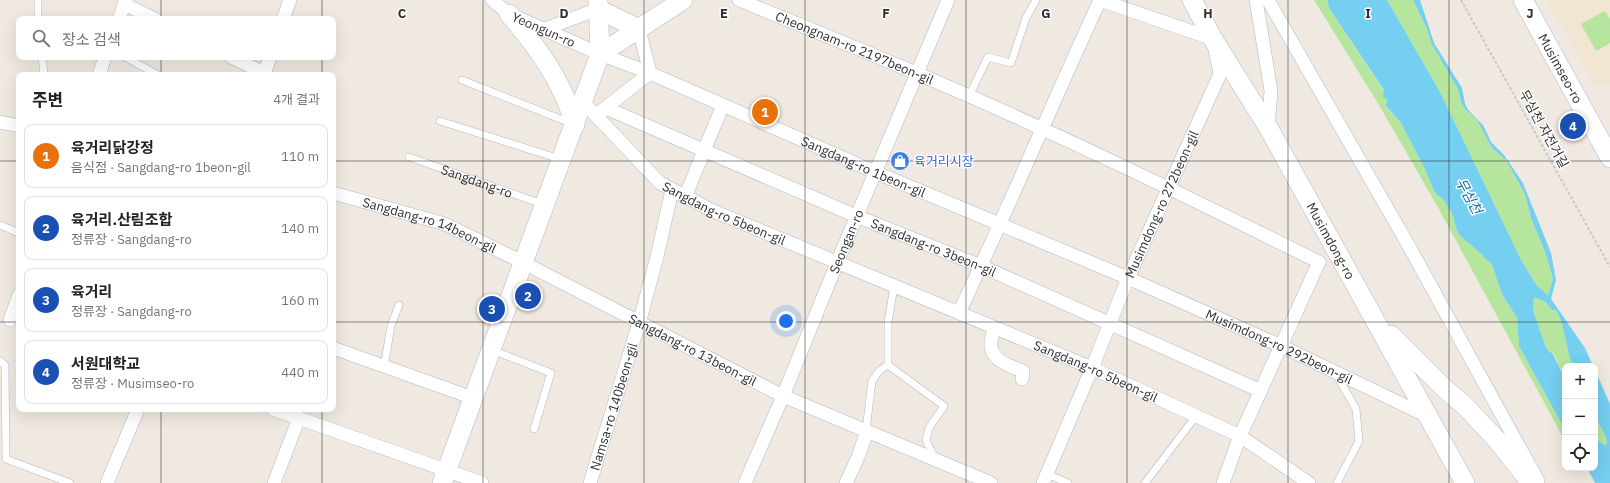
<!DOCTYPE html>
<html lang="ko">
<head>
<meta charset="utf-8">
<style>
	:root { --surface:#fff; --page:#f6f6f6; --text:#202124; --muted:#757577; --line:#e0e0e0; --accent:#0b8043 }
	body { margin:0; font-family:"IBM Plex Sans","Noto Sans KR",sans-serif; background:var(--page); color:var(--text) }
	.controls { position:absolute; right:12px; bottom:12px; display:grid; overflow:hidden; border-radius:8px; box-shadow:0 4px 16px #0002 }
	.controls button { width:36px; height:36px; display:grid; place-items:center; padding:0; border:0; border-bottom:1px solid var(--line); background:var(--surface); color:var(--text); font:20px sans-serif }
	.you { position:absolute; left:786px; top:321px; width:14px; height:14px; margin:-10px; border:3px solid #fff; border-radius:50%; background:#1a73e8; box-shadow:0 0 0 6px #1a73e833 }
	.badge { display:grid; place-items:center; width:26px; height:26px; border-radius:50%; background:var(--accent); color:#fff; font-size:13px; font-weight:700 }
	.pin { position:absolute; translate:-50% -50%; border:2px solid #fff; box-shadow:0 1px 4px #0006 }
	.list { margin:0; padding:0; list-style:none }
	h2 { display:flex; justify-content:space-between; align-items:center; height:52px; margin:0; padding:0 16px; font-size:17px }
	h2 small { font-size:13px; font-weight:400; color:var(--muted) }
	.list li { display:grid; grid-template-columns:26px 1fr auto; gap:12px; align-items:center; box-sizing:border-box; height:64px; margin:0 8px 8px; padding:0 8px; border:1px solid var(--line); border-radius:8px }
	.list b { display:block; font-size:15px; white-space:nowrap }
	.list p { margin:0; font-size:13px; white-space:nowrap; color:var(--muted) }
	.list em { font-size:13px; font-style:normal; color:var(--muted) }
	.icon { flex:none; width:22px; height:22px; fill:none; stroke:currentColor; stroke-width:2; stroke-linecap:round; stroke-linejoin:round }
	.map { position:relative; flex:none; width:1610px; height:483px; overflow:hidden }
	.search { position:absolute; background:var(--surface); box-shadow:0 4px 16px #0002; left:16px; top:16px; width:320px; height:44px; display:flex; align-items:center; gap:10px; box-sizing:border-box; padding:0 14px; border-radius:8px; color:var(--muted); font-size:15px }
	.panel { position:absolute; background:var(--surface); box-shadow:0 4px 16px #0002; left:16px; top:72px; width:320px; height:340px; border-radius:8px }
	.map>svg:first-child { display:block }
</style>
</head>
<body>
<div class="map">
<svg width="1610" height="483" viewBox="0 0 1610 483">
	<rect width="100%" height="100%" fill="#efe9e1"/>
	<path fill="#f0e6d1" d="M1547 0H1610V84L1596 86Z"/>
	<g fill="#b6e59e">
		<path d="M1314 0H1327L1329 8 1384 91 1387 98 1386 107 1401 123 1425 169 1435 193 1443 199 1452 213 1456 228 1460 236 1476 249 1492 265 1502 294 1517 318 1519 346 1565 430V441L1435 202 1376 100Z"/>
		<path d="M1387 0H1413L1427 29 1431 43 1458 89 1462 105 1469 113 1477 120 1492 148 1506 160 1525 194 1531 218 1546 254 1553 279 1548 295 1537 286 1521 261 1440 92Z"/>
		<path d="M1605 11 1610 19V43L1596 51 1581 24Z"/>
		<path d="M1534 296 1546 302 1552 310H1556C1566 327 1565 348 1573 366H1565V379L1554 354 1546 348 1533 310Z"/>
		<path d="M1595 414C1598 422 1607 439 1607 445H1604C1592 435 1595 428 1595 414Z"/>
	</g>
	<g fill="#75cff0">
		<path d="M1327 0H1387L1440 92 1521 260 1537 286 1548 295 1553 279 1546 254 1531 218 1525 194 1506 160 1492 148 1477 120 1469 113 1462 105 1458 89 1431 43 1427 29 1413 0H1420L1434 43 1462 88 1465 104 1469 111 1483 125 1491 142 1504 155 1523 183 1551 253 1556 280 1551 299 1585 348 1593 366H1573C1565 348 1566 327 1556 310H1552L1546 302 1534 297 1533 310 1546 348 1553 354 1565 379V430L1519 346 1517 318 1502 294 1492 265 1476 249 1460 236 1456 228 1452 213 1443 199 1435 193 1425 169 1401 123 1386 106 1387 99 1383 97 1384 90 1329 8Z"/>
		<path d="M1595 370 1610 404V483H1595L1587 468H1595V434L1597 439 1604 445H1607C1607 435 1598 425 1596 415 1592 403 1595 383 1595 370Z"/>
	</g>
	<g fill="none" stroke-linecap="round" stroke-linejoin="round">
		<defs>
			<g id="lane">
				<path d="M38 19V0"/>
				<path d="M42 57 44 75"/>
				<path d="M125 57 158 75"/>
				<path d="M462 80 573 124"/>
				<path d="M969 96 988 57 1011 63 1026 18 1036 0"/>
				<path d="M440 121 560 159"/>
				<path id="s1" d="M409 157 545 205"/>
				<path d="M0 225 19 233"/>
				<path d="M492 350 551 373 534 429"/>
				<path d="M0 361 5 365 6 459 70 483"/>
				<path d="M888 365V323L894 286"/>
				<path d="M384 367 391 326 399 305"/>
				<path d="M1336 374 1356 409 1359 441 1337 483"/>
				<path d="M866 430 872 381 880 370 888 365 944 406 929 428 926 440 935 459"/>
				<path d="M1047 474 1068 483"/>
				<path d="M1145 483 1196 416"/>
			</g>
			<g id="street">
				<path id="s2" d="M492 0 509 14 600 54 650 73 875 172 1128 278 1281 346 1429 417"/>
				<path id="s3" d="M739 0C798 24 857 48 916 73 1053 131 1186 196 1319 262"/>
				<path d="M1256 0 1271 91 1268 127"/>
				<path d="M1268 0 1410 248 1538 481"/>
				<path d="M124 4 155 19"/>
				<path d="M119 19 126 0"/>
				<path d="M283 19 290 0"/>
				<path d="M545 29 598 9"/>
				<path d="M231 57 264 73"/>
				<path d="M99 75 105 57"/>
				<path d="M264 75 270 57"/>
				<path id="s4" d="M582 101 660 183 711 210 1092 368 1240 436 1309 483"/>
				<path id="s5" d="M606 108 856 216 981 266 1261 391"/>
				<path d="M600 112 650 73 639 29"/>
				<path d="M0 122 19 126"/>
				<path id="s6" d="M333 193 445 224 524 263 783 396 991 483"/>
				<path d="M685 197 723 105"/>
				<path d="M959 313C1008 209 1052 104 1100 0"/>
				<path d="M10 320 19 295"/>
				<path d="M994 328C993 334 990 341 991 347 993 361 1012 367 1023 371L1022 379"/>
				<path d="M333 348 473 398"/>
				<path d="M273 409 482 483"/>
				<path d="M107 483 138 409"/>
				<path d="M274 483 299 418"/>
				<path id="s7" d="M590 483 639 323 657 257 672 190"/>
				<path id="s8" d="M745 483 783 396 837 263 948 0"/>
				<path d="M846 483 858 457 867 431"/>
				<path id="s9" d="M1043 483 1092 368 1128 278 1220 74 1213 39 1100 0"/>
				<path d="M1223 483 1240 436 1319 262"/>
			</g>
			<g id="secondary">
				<path id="s10" d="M1192 0 1213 39 1268 127 1465 483"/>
				<path id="s11" d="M1523 0 1610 158"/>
				<path d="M598 9 639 29"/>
				<path d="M509 14C538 48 563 82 575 125"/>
				<path d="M600 54 683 0"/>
				<path d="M1391 335 1445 389 1465 406 1497 440 1531 483"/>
				<path d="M442 483 600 54 598 0"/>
			</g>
		</defs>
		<use href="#lane" stroke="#b4b7c1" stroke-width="8"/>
		<use href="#street" stroke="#b4b7c1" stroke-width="14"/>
		<use href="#secondary" stroke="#b4b7c1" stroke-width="20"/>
		<path stroke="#c9c9c9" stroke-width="2" stroke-dasharray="3 2" stroke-linecap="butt" d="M1461 0 1610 267"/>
		<use href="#lane" stroke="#fff" stroke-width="7"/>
		<use href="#street" stroke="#fff" stroke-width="13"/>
		<use href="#secondary" stroke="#fff" stroke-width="19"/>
	</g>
	<path fill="none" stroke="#2e2e2e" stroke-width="1" stroke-opacity="0.55" d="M161 0V19M322 0V19M483 0V483M644 0V483M805 0V483M966 0V483M1127 0V483M1288 0V483M1449 0V483M161 57V75M322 57V75M0 161H19M333 161H1610M0 322H19M333 322H1610M161 409V483M322 409V483"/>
	<defs>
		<symbol id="shop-disc" viewBox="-11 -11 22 22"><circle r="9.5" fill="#3f7fe0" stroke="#fff"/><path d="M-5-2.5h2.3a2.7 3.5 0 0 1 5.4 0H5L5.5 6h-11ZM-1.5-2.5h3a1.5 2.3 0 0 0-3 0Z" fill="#fff"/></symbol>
	</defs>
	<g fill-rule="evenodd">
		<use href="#shop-disc" x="889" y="150" width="22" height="22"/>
	</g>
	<g text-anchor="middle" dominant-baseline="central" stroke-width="3" stroke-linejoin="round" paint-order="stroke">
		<g font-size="13" fill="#2e2e2e" stroke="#fff">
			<text stroke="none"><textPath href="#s2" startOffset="60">Yeongun-ro</textPath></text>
			<text stroke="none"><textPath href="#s3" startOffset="125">Cheongnam-ro 2197beon-gil</textPath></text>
			<text stroke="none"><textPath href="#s11" startOffset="78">Musimseo-ro</textPath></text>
			<text transform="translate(1544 129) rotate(61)">무심천 자전거길</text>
			<text stroke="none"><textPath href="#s2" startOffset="408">Sangdang-ro 1beon-gil</textPath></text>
			<text stroke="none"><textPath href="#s1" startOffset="72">Sangdang-ro</textPath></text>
			<text stroke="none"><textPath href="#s9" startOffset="303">Musimdong-ro 272beon-gil</textPath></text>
			<text stroke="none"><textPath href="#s4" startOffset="184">Sangdang-ro 5beon-gil</textPath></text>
			<text stroke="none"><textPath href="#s6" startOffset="102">Sangdang-ro 14beon-gil</textPath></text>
			<text stroke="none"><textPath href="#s10" startOffset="278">Musimdong-ro</textPath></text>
			<text stroke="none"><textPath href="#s8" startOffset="262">Seongan-ro</textPath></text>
			<text stroke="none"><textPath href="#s5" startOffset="356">Sangdang-ro 3beon-gil</textPath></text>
			<text stroke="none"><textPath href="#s2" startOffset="861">Musimdong-ro 292beon-gil</textPath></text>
			<text stroke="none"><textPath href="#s6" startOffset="394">Sangdang-ro 13beon-gil</textPath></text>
			<text stroke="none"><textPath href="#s4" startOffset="588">Sangdang-ro 5beon-gil</textPath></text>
			<text stroke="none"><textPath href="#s7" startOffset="80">Namsa-ro 140beon-gil</textPath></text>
		</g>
		<g font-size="13" fill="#366cbe" stroke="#fff" text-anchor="start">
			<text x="914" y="161">육거리시장</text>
		</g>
		<g font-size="14" font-style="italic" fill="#0d6fa3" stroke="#fff">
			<text transform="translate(1469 196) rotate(61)">무심천</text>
		</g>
	</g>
	<g font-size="13" text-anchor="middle" font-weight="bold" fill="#2e2e2e" stroke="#fff" stroke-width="3" stroke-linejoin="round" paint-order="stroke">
		<text x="402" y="18">C</text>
		<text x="564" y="18">D</text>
		<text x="724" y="18">E</text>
		<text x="886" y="18">F</text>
		<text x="1046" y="18">G</text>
		<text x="1208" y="18">H</text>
		<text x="1368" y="18">I</text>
		<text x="1530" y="18">J</text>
	</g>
</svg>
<div class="controls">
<button>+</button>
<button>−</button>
<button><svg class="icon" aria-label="locate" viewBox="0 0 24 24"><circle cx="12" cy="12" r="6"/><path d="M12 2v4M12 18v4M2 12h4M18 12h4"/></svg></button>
</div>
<div class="you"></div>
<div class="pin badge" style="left:765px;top:112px;background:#e8710a">1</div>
<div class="pin badge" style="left:528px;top:296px;background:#1a4fb4">2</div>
<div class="pin badge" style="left:492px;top:309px;background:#1a4fb4">3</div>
<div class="pin badge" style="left:1573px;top:126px;background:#1a4fb4">4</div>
<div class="search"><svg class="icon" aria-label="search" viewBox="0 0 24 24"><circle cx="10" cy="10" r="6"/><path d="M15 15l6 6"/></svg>장소 검색</div>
<section class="panel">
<h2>주변<small>4개 결과</small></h2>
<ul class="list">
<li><span class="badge" style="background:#e8710a">1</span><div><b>육거리닭강정</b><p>음식점 · Sangdang-ro 1beon-gil</p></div><em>110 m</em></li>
<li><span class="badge" style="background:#1a4fb4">2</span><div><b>육거리.산림조합</b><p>정류장 · Sangdang-ro</p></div><em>140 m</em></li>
<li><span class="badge" style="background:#1a4fb4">3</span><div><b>육거리</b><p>정류장 · Sangdang-ro</p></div><em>160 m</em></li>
<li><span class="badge" style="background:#1a4fb4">4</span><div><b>서원대학교</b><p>정류장 · Musimseo-ro</p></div><em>440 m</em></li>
</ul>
</section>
</div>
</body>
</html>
